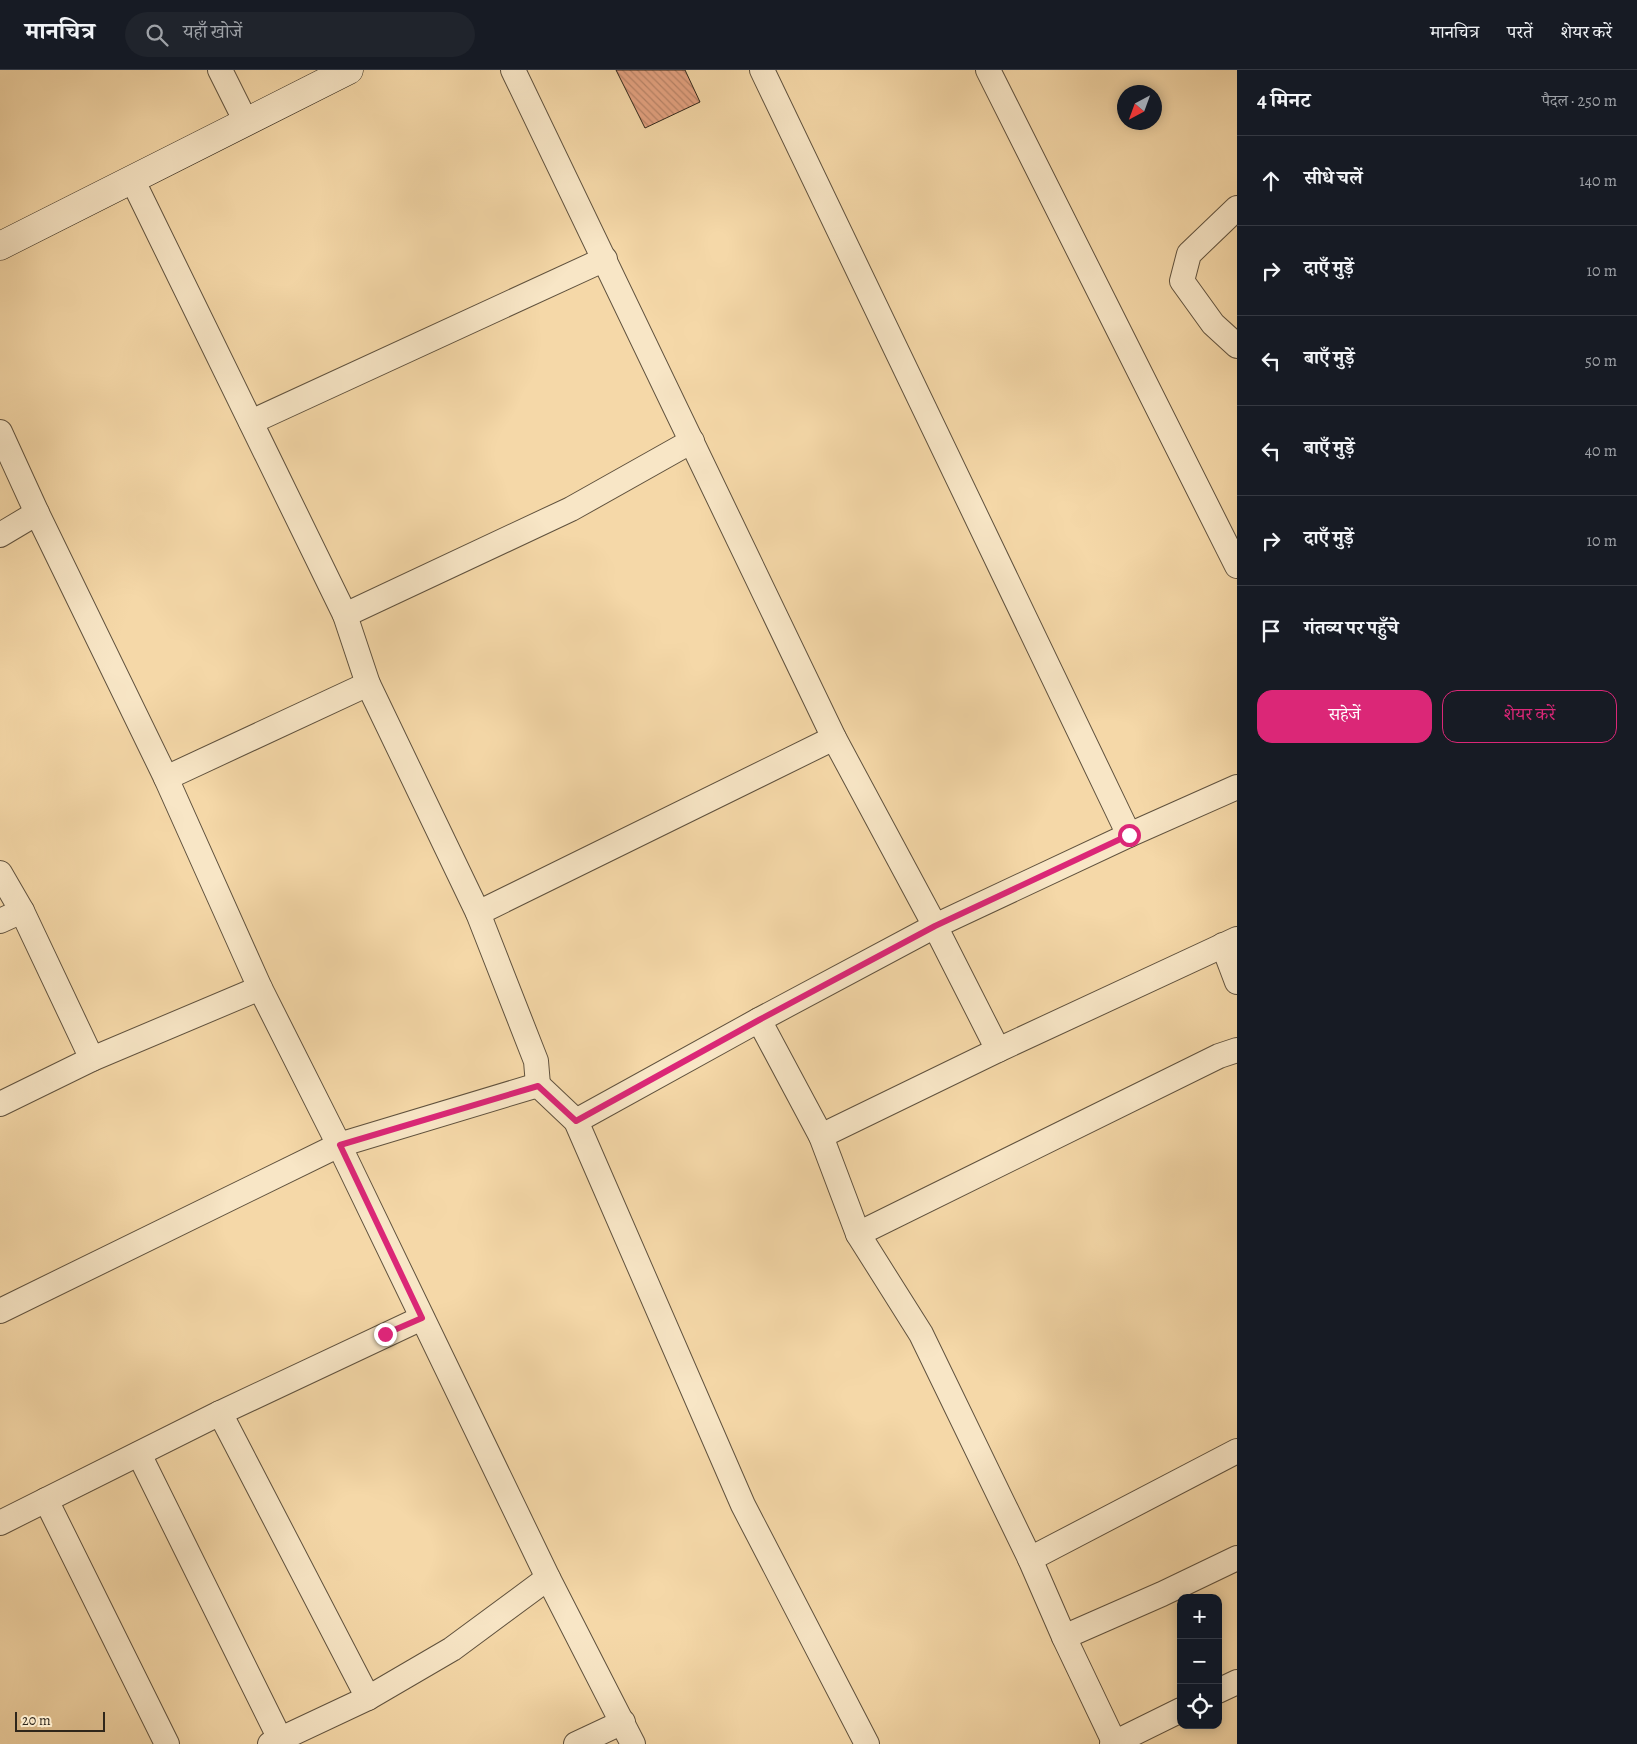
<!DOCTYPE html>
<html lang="hi">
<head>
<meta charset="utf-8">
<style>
	:root { --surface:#171b24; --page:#20242c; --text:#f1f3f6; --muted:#9ea1a6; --line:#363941; --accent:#db2777 }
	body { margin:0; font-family:Alegreya,"Noto Serif Devanagari",serif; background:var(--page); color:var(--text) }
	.controls { position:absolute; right:15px; bottom:15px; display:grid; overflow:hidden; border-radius:10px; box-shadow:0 2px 12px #0003 }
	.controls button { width:45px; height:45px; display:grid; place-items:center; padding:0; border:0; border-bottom:1px solid var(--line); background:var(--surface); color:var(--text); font:25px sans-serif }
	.compass { position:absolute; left:1117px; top:15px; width:45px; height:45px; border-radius:50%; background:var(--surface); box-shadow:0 2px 12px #0003; rotate:221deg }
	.scale { position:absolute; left:15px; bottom:12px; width:90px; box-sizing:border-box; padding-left:5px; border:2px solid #2f261a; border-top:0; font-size:14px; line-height:18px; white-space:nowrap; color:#2f261a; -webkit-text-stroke:4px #f8e6c6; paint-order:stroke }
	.stop { position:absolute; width:15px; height:15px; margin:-11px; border:4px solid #db2777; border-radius:50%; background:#fff }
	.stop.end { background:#db2777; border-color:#fff; box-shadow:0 1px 5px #0008 }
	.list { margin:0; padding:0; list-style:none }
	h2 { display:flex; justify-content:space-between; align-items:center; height:65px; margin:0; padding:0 20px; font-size:21px }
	h2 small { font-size:16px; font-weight:400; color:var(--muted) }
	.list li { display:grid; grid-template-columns:32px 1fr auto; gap:15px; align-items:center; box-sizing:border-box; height:90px; padding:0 20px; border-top:1px solid var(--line) }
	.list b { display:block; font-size:19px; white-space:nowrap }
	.list em { font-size:16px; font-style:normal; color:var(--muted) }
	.actions { display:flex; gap:10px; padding:15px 20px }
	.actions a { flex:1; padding:11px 0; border:1px solid var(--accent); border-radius:15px; text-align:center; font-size:18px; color:var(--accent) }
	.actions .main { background:var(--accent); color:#fff }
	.icon { flex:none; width:28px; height:28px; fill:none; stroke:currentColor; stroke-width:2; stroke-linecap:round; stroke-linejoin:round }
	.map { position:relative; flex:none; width:1237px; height:1674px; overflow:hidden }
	header { display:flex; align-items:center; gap:30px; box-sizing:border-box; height:70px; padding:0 25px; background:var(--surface); border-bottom:1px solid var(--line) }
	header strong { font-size:24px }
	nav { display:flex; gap:28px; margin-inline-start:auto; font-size:18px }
	.search { width:350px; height:45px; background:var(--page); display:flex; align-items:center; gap:12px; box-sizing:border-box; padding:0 18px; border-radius:28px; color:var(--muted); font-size:19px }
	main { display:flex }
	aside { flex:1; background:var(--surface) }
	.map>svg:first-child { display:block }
</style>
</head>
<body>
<header>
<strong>मानचित्र</strong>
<div class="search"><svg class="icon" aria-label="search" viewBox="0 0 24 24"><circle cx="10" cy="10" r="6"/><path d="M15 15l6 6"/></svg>यहाँ खोजें</div>
<nav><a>मानचित्र</a><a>परतें</a><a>शेयर करें</a></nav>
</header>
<main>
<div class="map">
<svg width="1237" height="1674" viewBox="0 0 1237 1674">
	<defs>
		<pattern id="building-back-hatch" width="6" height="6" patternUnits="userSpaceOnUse" patternTransform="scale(1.25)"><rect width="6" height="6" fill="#e5a382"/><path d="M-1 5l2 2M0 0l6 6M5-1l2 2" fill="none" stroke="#ba856a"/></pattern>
	</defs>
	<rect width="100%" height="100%" fill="#f5d8a8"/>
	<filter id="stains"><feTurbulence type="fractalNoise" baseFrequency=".004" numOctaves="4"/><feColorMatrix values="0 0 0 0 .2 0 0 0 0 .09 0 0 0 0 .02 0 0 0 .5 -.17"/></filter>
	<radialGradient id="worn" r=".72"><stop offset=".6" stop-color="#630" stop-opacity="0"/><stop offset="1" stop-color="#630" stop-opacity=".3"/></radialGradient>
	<path fill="url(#building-back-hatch)" stroke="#2f261a" d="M616 0H685L700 32 645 58Z"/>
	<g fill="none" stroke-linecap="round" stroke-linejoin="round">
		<defs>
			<g id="street">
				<path d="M220 0 246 52"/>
				<path d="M513 0 834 668 935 856 998 980"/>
				<path d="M762 0 1129 765"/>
				<path d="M988 0 1237 496"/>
				<path d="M132 109 345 545 368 614 478 843 536 991 538 1015"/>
				<path d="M1237 138 1189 184 1182 211 1213 254 1237 276"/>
				<path d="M251 352 605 189"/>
				<path d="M0 362 37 443 166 708 260 918 339 1075 548 1508 633 1674"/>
				<path d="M0 465 37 443"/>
				<path d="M345 545 571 439 692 371"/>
				<path d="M166 708 368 614"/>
				<path d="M0 803 22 841 92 989"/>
				<path d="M478 843 834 668"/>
				<path d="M0 851 22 841"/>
				<path d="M1223 875 1237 912"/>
				<path d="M759 950 821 1066 858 1164 921 1264 1030 1489 1064 1567 1115 1674"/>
				<path d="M0 1034 92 989 260 918"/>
				<path d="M576 1051 759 950 935 856 1129 765 1237 717"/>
				<path d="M821 1066 998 980 1237 869"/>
				<path d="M858 1164 1219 986 1237 980"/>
				<path d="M0 1241 339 1075 538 1015 576 1051 743 1435 867 1674"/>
				<path d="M220 1343 368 1628"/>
				<path d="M139 1384 280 1669"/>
				<path d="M46 1430 167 1674"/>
				<path d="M0 1453 220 1343 422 1248"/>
				<path d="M1030 1489 1237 1381"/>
				<path d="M1064 1567 1162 1524 1237 1488"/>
				<path d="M1218 1621 1237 1612"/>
				<path d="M270 1674 368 1628 452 1579 548 1508"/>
				<path d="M576 1674 623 1652"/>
				<path d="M1112 1674 1181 1640"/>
			</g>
			<path id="secondary" d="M0 176 349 0"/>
		</defs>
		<use href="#street" stroke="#60523e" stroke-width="26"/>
		<use href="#secondary" stroke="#2f261a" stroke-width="29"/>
		<use href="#street" stroke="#f8e6c6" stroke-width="24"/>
		<use href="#secondary" stroke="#f8e6c6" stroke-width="28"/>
	</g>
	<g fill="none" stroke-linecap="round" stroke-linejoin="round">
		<path stroke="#db2777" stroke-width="6" d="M385 1264 422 1248 340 1075 538 1016 576 1051 759 950 935 856 1129 765"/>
	</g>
	<rect width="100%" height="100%" filter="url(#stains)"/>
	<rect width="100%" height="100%" fill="url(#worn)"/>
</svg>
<div class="controls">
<button>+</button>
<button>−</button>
<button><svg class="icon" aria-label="locate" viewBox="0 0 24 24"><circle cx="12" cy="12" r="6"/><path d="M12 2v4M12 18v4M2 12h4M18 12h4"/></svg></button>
</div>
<svg class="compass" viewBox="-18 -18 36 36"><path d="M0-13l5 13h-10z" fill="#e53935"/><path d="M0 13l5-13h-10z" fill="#9ea1a6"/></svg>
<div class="scale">20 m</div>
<div class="stop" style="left:1129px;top:765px"></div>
<div class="stop end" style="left:385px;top:1264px"></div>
</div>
<aside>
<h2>4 मिनट<small>पैदल · 250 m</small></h2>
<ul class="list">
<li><svg class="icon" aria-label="ahead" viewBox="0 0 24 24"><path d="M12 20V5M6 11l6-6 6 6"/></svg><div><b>सीधे चलें</b></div><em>140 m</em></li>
<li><svg class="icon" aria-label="right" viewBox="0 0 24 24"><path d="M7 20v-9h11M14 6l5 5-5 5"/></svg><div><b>दाएँ मुड़ें</b></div><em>10 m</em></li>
<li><svg class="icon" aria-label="left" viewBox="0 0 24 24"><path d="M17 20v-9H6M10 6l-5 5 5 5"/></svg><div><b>बाएँ मुड़ें</b></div><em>50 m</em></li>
<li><svg class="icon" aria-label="left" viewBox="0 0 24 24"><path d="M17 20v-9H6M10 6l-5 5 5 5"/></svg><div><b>बाएँ मुड़ें</b></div><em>40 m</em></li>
<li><svg class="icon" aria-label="right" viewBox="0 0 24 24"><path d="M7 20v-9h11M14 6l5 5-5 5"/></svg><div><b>दाएँ मुड़ें</b></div><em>10 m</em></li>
<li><svg class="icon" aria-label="arrive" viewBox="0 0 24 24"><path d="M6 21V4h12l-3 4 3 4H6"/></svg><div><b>गंतव्य पर पहुँचे</b></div></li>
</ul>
<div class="actions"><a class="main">सहेजें</a><a>शेयर करें</a></div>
</aside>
</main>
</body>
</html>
